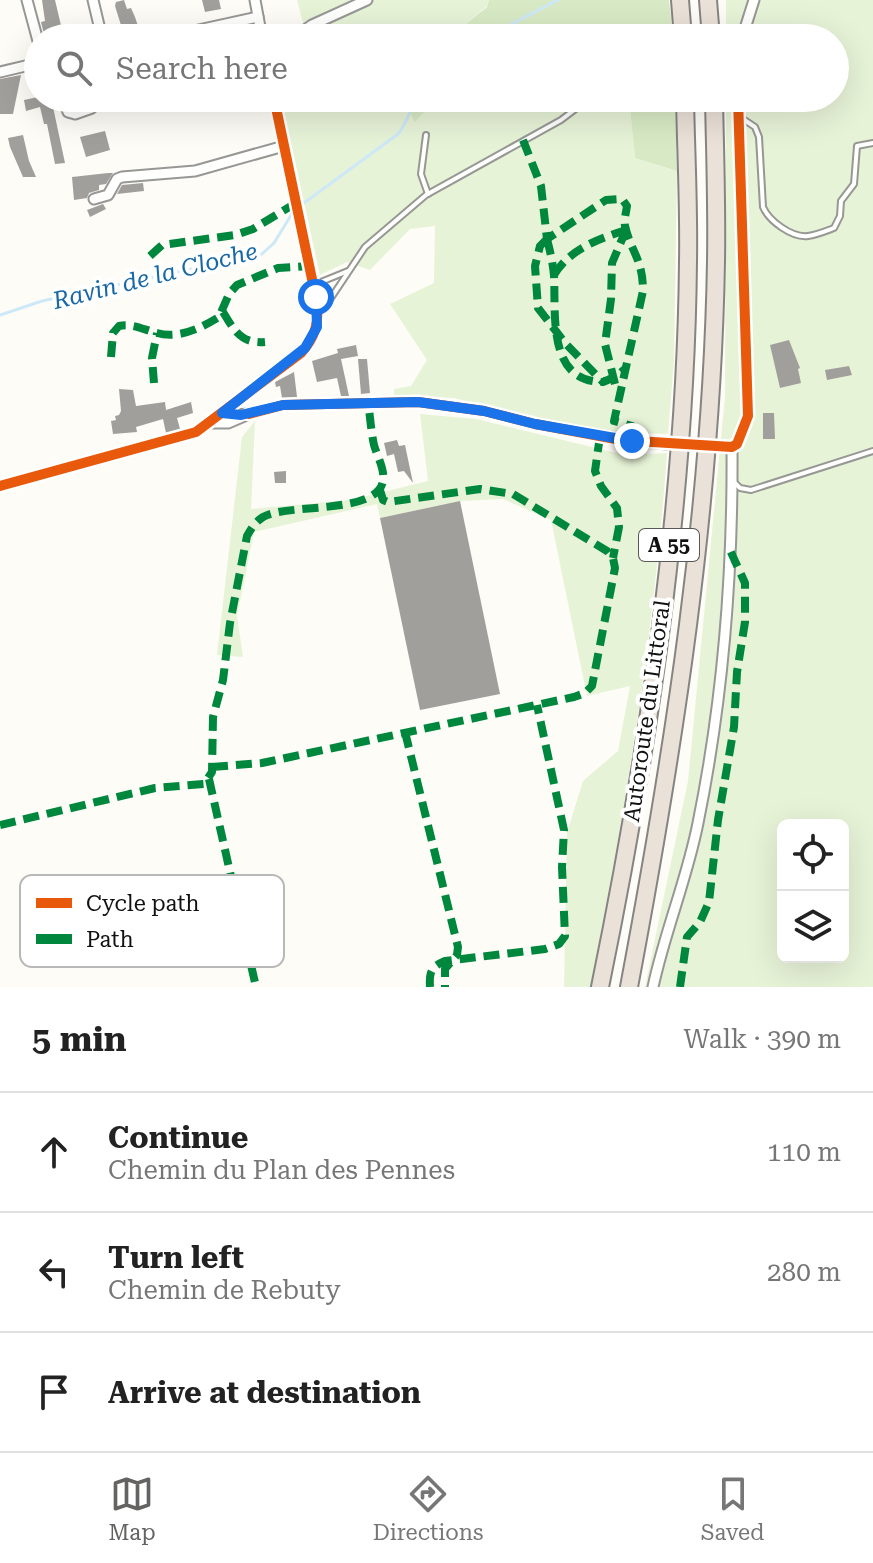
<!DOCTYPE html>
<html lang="en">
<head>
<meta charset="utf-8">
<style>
	:root { --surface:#fff; --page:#f6f6f6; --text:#222; --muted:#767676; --line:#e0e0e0; --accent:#646362 }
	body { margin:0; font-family:"Roboto Serif",serif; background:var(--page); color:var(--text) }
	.controls { position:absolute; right:24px; bottom:24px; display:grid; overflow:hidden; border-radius:12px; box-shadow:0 8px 32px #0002 }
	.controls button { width:72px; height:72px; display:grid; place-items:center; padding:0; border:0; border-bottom:2px solid var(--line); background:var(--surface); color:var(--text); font:40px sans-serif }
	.stop { position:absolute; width:24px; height:24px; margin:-18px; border:6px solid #1a73e8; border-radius:50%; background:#fff }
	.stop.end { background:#1a73e8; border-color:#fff; box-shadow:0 2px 8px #0008 }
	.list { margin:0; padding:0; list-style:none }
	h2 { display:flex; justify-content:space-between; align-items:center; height:104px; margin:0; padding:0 32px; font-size:34px }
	h2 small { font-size:26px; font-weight:400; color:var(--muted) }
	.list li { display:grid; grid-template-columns:52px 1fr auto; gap:24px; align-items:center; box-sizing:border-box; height:120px; padding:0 32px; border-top:2px solid var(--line) }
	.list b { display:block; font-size:30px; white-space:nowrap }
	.list p { margin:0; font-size:26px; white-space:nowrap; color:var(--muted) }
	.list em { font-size:26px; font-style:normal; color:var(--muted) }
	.icon { flex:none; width:44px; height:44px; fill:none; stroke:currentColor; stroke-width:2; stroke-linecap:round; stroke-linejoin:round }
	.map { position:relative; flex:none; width:873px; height:987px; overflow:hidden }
	.search { position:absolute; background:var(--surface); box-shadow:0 8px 32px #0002; left:24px; right:24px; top:24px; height:88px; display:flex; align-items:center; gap:20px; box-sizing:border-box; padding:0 28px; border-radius:44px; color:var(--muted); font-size:30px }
	.sheet { height:464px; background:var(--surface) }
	nav { display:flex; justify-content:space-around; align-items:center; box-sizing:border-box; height:112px; border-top:2px solid var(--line); background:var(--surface); font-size:22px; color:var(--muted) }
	nav a { display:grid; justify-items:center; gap:4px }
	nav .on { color:var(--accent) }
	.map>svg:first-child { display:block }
</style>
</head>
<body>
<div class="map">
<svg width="873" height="987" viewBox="0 0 873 987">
	<rect width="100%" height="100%" fill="#fdfcf7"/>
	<g fill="#e7f3d7" fill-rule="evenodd">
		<path d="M297 0H489L487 6 448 38H298L306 34Z"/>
		<path d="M726 0H873V987H645L688 781 725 397 726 98H835V38H726ZM783 825H843V957H783Z"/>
		<path d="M548 24 550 38H507Z"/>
		<path d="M281 98H401L415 121 437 98H558L560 111 575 98H629L635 158 677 171 674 360 668 434 593 431 453 398 394 395V389L411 386 427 360 390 304 434 283 435 226 410 229 370 270 347 262 320 275Z"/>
		<path d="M420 414 476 419 625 455 667 453C654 632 626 810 590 987H564L567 833 583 781 618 751 630 686 587 696 551 520 503 499 460 501 380 518 377 504 254 532 237 616 243 657 217 655 242 437 255 421 251 509 351 500 428 481Z"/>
	</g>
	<g fill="#d8eac5">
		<path d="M489 0H669L673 38H550L548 25 507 38H448L487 7Z"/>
		<path d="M401 98H437L415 122Z"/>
		<path d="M629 98H675L677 171 635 158Z"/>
	</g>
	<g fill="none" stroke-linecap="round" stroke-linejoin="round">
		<g stroke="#cde8f7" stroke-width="3">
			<path d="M485 38 558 0"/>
			<path d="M304 203 398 134C407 124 409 109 419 98"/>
			<path d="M0 315 42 301 262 254 274 243 293 212"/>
		</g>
	</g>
	<g fill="#a19f9c">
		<path d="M42 0H55L64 38H45L41 22 45 21Z"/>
		<path d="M124 0 127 9 131 8 135 17 139 29 147 28 149 36 125 38 115 6 116 2Z"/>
		<path d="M202 0H219L221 9 205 12Z"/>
		<path d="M21 75 13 114H0V79Z"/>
		<path d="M38 97 56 98 58 106 53 107 65 163 55 164 47 124H44L40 107 26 111 24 100Z"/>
		<path d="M105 131 110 150 86 157 80 137Z"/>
		<path d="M23 135 29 161 36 177H23L10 147 8 138Z"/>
		<path d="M108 173H113L106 184 99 185V190L89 193 87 198 74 200 72 177Z"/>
		<path d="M143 183 144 191 117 194 122 185Z"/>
		<path d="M103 204 106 209 90 217 87 210Z"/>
		<path d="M789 340 800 368 798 369 801 383 780 388 770 345Z"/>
		<path d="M356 345 358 356 341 359 349 396H341L337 378 317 382 312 361 338 353 337 349Z"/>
		<path d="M358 359H367L370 393 361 394Z"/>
		<path d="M849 366 852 375 827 380 825 370Z"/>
		<path d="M294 372 297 397 282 398 280 386 276 387 275 382Z"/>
		<path d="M119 389 133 390 136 406 165 402 166 410 191 402 193 413 177 418 180 429 166 433 163 419 136 427 137 432 113 434 111 421 116 420 115 416 119 415 121 411Z"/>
		<path d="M763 413H774L775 439H763Z"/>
		<path d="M397 440 399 446 405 445 413 483 404 471 398 472 394 454 387 456 384 443Z"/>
		<path d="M286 471V483H275L274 472Z"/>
		<path d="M460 501 500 694 420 710 380 518Z"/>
	</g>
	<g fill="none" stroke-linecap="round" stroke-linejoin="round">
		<path stroke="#dad9d4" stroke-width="9" stroke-dasharray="9 4.5" stroke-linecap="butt" d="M678 444 711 446"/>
		<defs>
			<g id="lane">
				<path d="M740 117 755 127 759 137 763 207C769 221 792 238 808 236 816 235 826 231 834 228L840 216 841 201 854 184 857 146 873 143"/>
				<path d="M426 135 421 174 428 194"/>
				<path d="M316 284 348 271"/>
				<path d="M320 307 327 304 365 247 426 195 561 120 590 98"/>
				<path d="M735 483 740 488 751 490 873 451"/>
			</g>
			<g id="street">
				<path d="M27 0 38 41"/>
				<path d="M93 0 102 38"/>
				<path d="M255 0 262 38"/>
				<path d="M162 38 258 17"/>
				<path d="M294 38 312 25 367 0"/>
				<path d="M742 38 754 0"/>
				<path d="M0 72 38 63"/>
				<path d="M63 98 68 112 75 114 92 108 95 98"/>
				<path d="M94 199 108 195 117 179 122 177 195 171 284 146"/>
				<path d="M249 414 283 405 418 402 484 411 535 424 621 440 667 444"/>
				<path d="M209 423H228L249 414 234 415 222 413"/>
				<path d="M718 446 732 447 737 444 748 416 738 98"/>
				<path d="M0 486 196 432 301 353C315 338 319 323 317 303L274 98"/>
				<path d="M653 987C665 931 687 879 698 823 723 700 733 572 732 447"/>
			</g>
			<g id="highway">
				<path d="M680 0 683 38"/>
				<path d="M708 0 711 38"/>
				<path d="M600 987C648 753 686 501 688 261 689 207 686 152 685 98"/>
				<path d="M629 987C674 748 712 505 716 261 717 207 715 152 714 98"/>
			</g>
		</defs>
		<use href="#lane" stroke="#979795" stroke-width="8"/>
		<use href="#street" stroke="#979795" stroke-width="13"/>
		<use href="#highway" stroke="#858482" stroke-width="20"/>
		<use href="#lane" stroke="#fffffe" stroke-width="4"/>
		<use href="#street" stroke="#fffffe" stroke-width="9"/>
		<use href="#highway" stroke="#eae1d8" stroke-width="16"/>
		<g stroke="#00873e" stroke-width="8" stroke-dasharray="16 8" stroke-linecap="butt">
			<path d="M523 140 541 186 547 239 606 200 622 199 627 206C626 213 624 219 625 226 631 252 643 259 643 291L614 421 632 426V441"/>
			<path d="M547 239 540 246 535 266 538 308 566 344 603 382 617 376 626 368"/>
			<path d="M547 239C550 251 553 263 554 276 556 315 547 382 603 382"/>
			<path d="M150 256 162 245 235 235 253 229 296 203"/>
			<path d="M554 275C570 249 598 239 626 230"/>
			<path d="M223 312C234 330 241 344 265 342"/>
			<path d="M111 357 113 333 119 326C133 323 144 330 157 333 179 339 201 328 219 317L229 294 237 285 278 268 310 266"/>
			<path d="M154 383 152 358 157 333"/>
			<path d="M615 384 605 344 611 299 612 263 626 230"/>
			<path d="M600 436 595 471 601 486 617 508 619 527 613 558"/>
			<path d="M405 732 458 947 457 955 445 969V987"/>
			<path d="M212 767 262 763 574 697 585 693 592 686 615 568 613 558 607 551 513 494 480 489 388 502 383 500 380 490"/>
			<path d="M209 779 256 987"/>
			<path d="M0 825 155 788 204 784 212 772 213 717 223 680 230 623 247 536C251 529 255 522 263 517 287 503 377 515 383 481 385 469 377 456 374 445 371 431 370 416 368 401"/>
			<path d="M430 987C429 972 431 967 445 961L545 949 559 944 565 936 562 867 564 830 537 705"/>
			<path d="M680 987 687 937 700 922 709 902 718 820 734 727 737 672 745 622V583L729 548"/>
		</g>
		<defs>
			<g id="cycleway">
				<path d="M249 414 283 405 418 402 484 411 535 424 621 440 732 447 737 444 748 416 738 98"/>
				<path d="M0 486 196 432 301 353C315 338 319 323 317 303L274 98"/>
			</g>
		</defs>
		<use href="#cycleway" stroke="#fff" stroke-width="15"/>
		<use href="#cycleway" stroke="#e8590c" stroke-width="10"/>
	</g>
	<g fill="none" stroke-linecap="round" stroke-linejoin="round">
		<path stroke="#1a73e8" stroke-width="10" d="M316 297 317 327 305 348 222 413 241 415 283 405 418 402 484 411 535 424 632 441"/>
	</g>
	<g text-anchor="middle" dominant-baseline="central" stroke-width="8" stroke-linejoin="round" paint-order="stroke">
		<rect fill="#fff" stroke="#585858" stroke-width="2" x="639" y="529" width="60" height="32" rx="6"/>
		<g font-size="20" font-weight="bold" fill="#111">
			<text x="669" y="545">A 55</text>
		</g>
		<g font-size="22" fill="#111" stroke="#fff">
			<text transform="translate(647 711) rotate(-82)">Autoroute du Littoral</text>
		</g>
		<g font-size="24" font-style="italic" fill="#1768a6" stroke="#fff">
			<text transform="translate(155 276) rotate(-14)">Ravin de la Cloche</text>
		</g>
	</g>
	<rect x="20" y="875" width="264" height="92" rx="12" fill="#fff" stroke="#b8b8b8" stroke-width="2"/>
	<rect x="36" y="898" width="36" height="10" fill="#e8590c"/>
	<rect x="36" y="934" width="36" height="10" fill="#00873e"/>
	<g font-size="22" fill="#111">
		<text x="86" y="911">Cycle path</text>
		<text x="86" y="947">Path</text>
	</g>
</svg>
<div class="controls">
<button><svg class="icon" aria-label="locate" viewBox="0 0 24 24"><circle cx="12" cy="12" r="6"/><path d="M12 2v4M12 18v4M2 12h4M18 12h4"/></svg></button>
<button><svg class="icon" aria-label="layers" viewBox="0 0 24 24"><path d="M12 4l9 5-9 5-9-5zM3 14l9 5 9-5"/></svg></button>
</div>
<div class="stop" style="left:316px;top:297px"></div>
<div class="stop end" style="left:632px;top:441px"></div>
<div class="search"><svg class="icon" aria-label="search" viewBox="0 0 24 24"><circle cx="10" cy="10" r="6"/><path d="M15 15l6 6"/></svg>Search here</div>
</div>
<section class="sheet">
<h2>5 min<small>Walk · 390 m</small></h2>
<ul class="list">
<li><svg class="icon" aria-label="ahead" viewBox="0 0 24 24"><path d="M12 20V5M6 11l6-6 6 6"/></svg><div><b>Continue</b><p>Chemin du Plan des Pennes</p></div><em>110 m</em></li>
<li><svg class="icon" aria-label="left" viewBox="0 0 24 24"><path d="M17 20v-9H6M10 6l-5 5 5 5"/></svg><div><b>Turn left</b><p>Chemin de Rebuty</p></div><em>280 m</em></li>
<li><svg class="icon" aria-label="arrive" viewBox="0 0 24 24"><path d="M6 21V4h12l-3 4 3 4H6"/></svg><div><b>Arrive at destination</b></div></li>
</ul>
</section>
<nav>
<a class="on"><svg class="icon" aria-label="map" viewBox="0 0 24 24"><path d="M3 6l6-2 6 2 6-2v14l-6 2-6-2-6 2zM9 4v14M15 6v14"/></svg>Map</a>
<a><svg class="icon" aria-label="directions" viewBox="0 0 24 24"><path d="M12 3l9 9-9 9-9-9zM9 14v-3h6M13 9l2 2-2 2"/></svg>Directions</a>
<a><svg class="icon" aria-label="saved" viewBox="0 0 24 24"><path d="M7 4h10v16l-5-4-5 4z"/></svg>Saved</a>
</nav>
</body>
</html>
